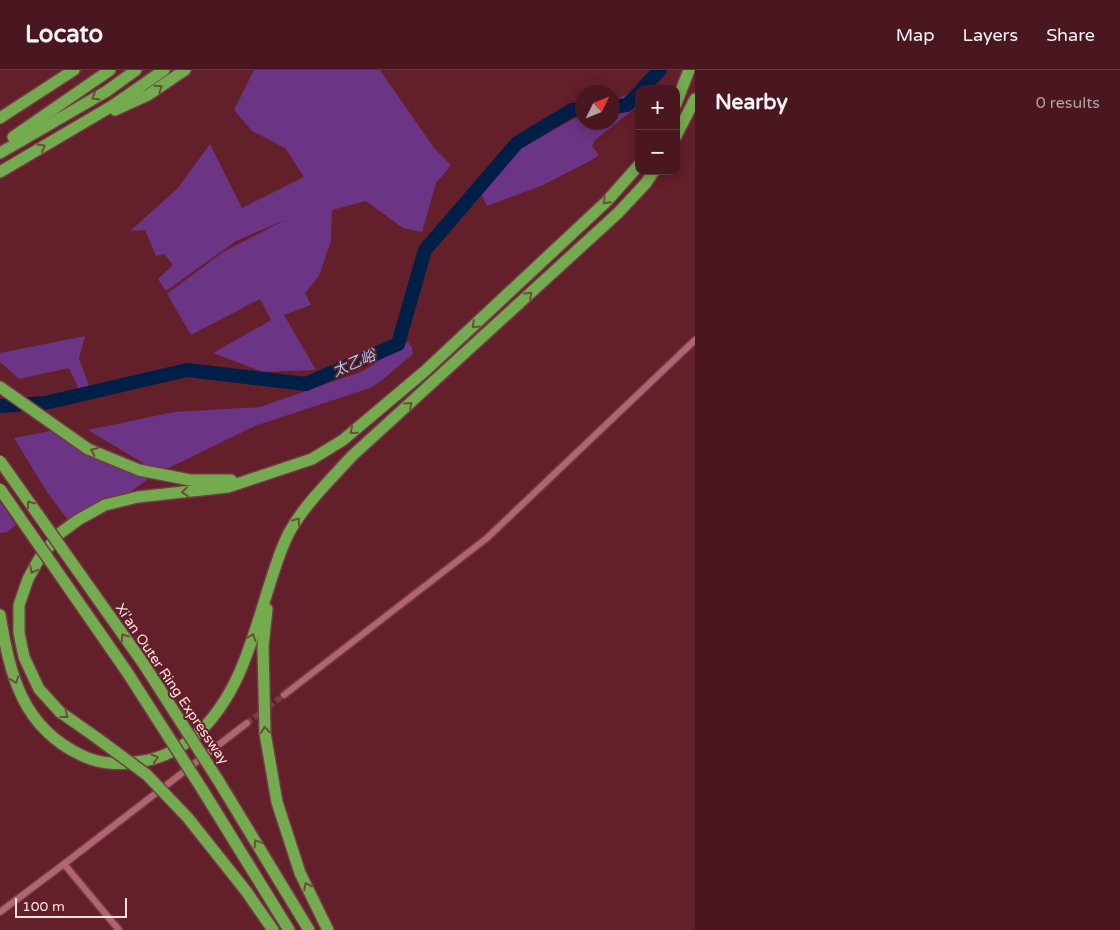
<!DOCTYPE html>
<html lang="en">
<head>
<meta charset="utf-8">
<style>
	:root { --surface:#4a1720; --page:#54242d; --text:#f1f3f6; --muted:#b29fa5; --line:#61363e }
	body { margin:0; font-family:"Varela Round","Noto Sans SC",sans-serif; background:var(--page); color:var(--text) }
	.controls { position:absolute; right:15px; top:15px; display:grid; overflow:hidden; border-radius:10px; box-shadow:0 2px 12px #0003 }
	.controls button { width:45px; height:45px; display:grid; place-items:center; padding:0; border:0; border-bottom:1px solid var(--line); background:var(--surface); color:var(--text); font:25px sans-serif }
	.compass { position:absolute; left:575px; top:15px; width:45px; height:45px; border-radius:50%; background:var(--surface); box-shadow:0 2px 12px #0003; rotate:47deg }
	.scale { position:absolute; left:15px; bottom:12px; width:112px; box-sizing:border-box; padding-left:5px; border:2px solid #fadfe1; border-top:0; font-size:14px; line-height:18px; white-space:nowrap; color:#fadfe1; -webkit-text-stroke:4px #631f2a; paint-order:stroke }
	.list { margin:0; padding:0; list-style:none }
	h2 { display:flex; justify-content:space-between; align-items:center; height:65px; margin:0; padding:0 20px; font-size:21px }
	h2 small { font-size:16px; font-weight:400; color:var(--muted) }
	.map { position:relative; flex:none; width:695px; height:860px; overflow:hidden }
	header { display:flex; align-items:center; gap:30px; box-sizing:border-box; height:70px; padding:0 25px; background:var(--surface); border-bottom:1px solid var(--line) }
	header strong { font-size:24px }
	nav { display:flex; gap:28px; margin-inline-start:auto; font-size:18px }
	main { display:flex }
	aside { flex:1; background:var(--surface) }
	.map>svg:first-child { display:block }
</style>
</head>
<body>
<header>
<strong>Locato</strong>
<nav><a>Map</a><a>Layers</a><a>Share</a></nav>
</header>
<main>
<div class="map">
<svg width="695" height="860" viewBox="0 0 695 860">
	<rect width="100%" height="100%" fill="#631f2a"/>
	<g fill="#6b3484">
		<path d="M254 0H380L434 78 451 95 436 113 422 162 403 158 366 131 332 140 331 171 319 206 305 223 311 235 284 245 316 300 263 302 213 283 271 250 260 229 191 265 167 224 223 182 287 149 236 171 166 221 158 209 173 195 164 184 156 186 145 160 130 161 178 118 210 74 242 138 304 107 285 78 252 61 234 40Z"/>
		<path d="M651 6 649 19H639V35L595 70 592 76 599 85 592 90 541 116 487 136 475 112 488 97 582 44V52H612L613 31 634 21Z"/>
		<path d="M85 266 79 288 92 325 80 322 69 298 19 309 0 292V283Z"/>
		<path d="M408 272 412 277 413 284 380 312 370 318 255 356 152 406 105 441 74 458 47 422 14 368 60 359 136 403 143 393 88 360 174 342 260 337 363 301Z"/>
		<path d="M0 432 16 455 7 462 0 463Z"/>
	</g>
	<g fill="none" stroke-linecap="round" stroke-linejoin="round">
		<g stroke="#001f47" stroke-width="14">
			<path d="M642 19 660 0"/>
			<path d="M612 37 627 35 639 23"/>
			<path d="M0 336 45 333 187 300 306 314 398 274 425 180 517 73 572 40 582 39"/>
		</g>
		<path stroke="#7a3c45" stroke-width="6" stroke-dasharray="6 3" stroke-linecap="butt" d="M247 653 284 625"/>
		<defs>
			<g id="street">
				<path d="M284 625 487 468 695 270"/>
				<path d="M0 842 64 794"/>
				<path d="M119 860 64 794 247 653"/>
			</g>
			<g id="highway">
				<path d="M676 34 689 0"/>
				<path d="M115 40 148 25 185 0"/>
				<path d="M0 48 74 0"/>
				<path d="M676 66 695 29"/>
				<path d="M13 67 110 0"/>
				<path d="M0 83 107 21 136 0"/>
				<path d="M0 102 112 36 164 0"/>
				<path d="M0 317 88 379 139 400 190 410H231"/>
				<path d="M267 539 263 576 265 663 277 732 300 803 328 860"/>
				<path d="M0 545C10 605 22 657 81 685 101 695 121 695 143 691 163 688 181 678 196 665 241 625 254 562 272 507 277 492 282 475 290 461 305 434 331 409 352 386L618 143 646 113 654 101"/>
				<path d="M97 668 60 642 39 619 24 587 19 563V535L28 509 39 489 59 464 78 450 105 435 138 427 228 417 312 389 343 370 425 301 607 131 639 95"/>
				<path d="M218 710 309 860"/>
				<path d="M202 719 289 860"/>
				<path d="M188 748 246 821 273 860"/>
			</g>
		</defs>
		<use href="#street" stroke="#733b48" stroke-width="9"/>
		<use href="#highway" stroke="#733b48" stroke-width="14"/>
		<use href="#street" stroke="#b1656d" stroke-width="6"/>
		<use href="#highway" stroke="#75ab4f" stroke-width="11"/>
		<defs>
			<g id="highway-bridge">
				<path d="M0 391 143 593 218 710"/>
				<path d="M0 419 127 602 202 719"/>
				<path d="M97 668 147 705 188 748"/>
			</g>
		</defs>
		<use href="#highway-bridge" stroke="#733b48" stroke-width="14" stroke-linecap="butt"/>
		<use href="#highway-bridge" stroke="#75ab4f" stroke-width="11"/>
	</g>
	<defs><path id="oneway-chevron" d="M-2-3.5L2.5 0L-2 3.5" fill="none" stroke-width="1.6" stroke-linecap="round" stroke-linejoin="round" transform="scale(1.25)"/></defs>
	<g stroke="#695037">
		<use href="#oneway-chevron" transform="translate(159 18) rotate(-34)"/>
		<use href="#oneway-chevron" transform="translate(95 27) rotate(150)"/>
		<use href="#oneway-chevron" transform="translate(42 77) rotate(-30)"/>
		<use href="#oneway-chevron" transform="translate(606 131) rotate(135)"/>
		<use href="#oneway-chevron" transform="translate(529 225) rotate(-43)"/>
		<use href="#oneway-chevron" transform="translate(475 255) rotate(137)"/>
		<use href="#oneway-chevron" transform="translate(409 335) rotate(-42)"/>
		<use href="#oneway-chevron" transform="translate(353 361) rotate(140)"/>
		<use href="#oneway-chevron" transform="translate(94 381) rotate(-156)"/>
		<use href="#oneway-chevron" transform="translate(185 422) rotate(174)"/>
		<use href="#oneway-chevron" transform="translate(30 434) rotate(-125)"/>
		<use href="#oneway-chevron" transform="translate(297 451) rotate(-54)"/>
		<use href="#oneway-chevron" transform="translate(33 500) rotate(118)"/>
		<use href="#oneway-chevron" transform="translate(124 567) rotate(-125)"/>
		<use href="#oneway-chevron" transform="translate(252 567) rotate(-71)"/>
		<use href="#oneway-chevron" transform="translate(15 610) rotate(71)"/>
		<use href="#oneway-chevron" transform="translate(65 645) rotate(37)"/>
		<use href="#oneway-chevron" transform="translate(265 660) rotate(-95)"/>
		<use href="#oneway-chevron" transform="translate(155 688) rotate(-17)"/>
		<use href="#oneway-chevron" transform="translate(257 773) rotate(-121)"/>
		<use href="#oneway-chevron" transform="translate(307 816) rotate(-117)"/>
	</g>
	<g text-anchor="middle" dominant-baseline="central" stroke-width="4" stroke-linejoin="round" paint-order="stroke">
		<g font-size="14" fill="#fadfe1" stroke="#631f2a">
			<text transform="translate(172 614) rotate(56)">Xi'an Outer Ring Expressway</text>
		</g>
		<g font-size="15" font-style="italic" fill="#a4c5ee" stroke="#631f2a">
			<text transform="translate(354 293) rotate(-23)">太乙峪</text>
		</g>
	</g>
</svg>
<div class="controls">
<button>+</button>
<button>−</button>
</div>
<svg class="compass" viewBox="-18 -18 36 36"><path d="M0-13l5 13h-10z" fill="#e53935"/><path d="M0 13l5-13h-10z" fill="#b29fa5"/></svg>
<div class="scale">100 m</div>
</div>
<aside>
<h2>Nearby<small>0 results</small></h2>
<ul class="list">
</ul>
</aside>
</main>
</body>
</html>
